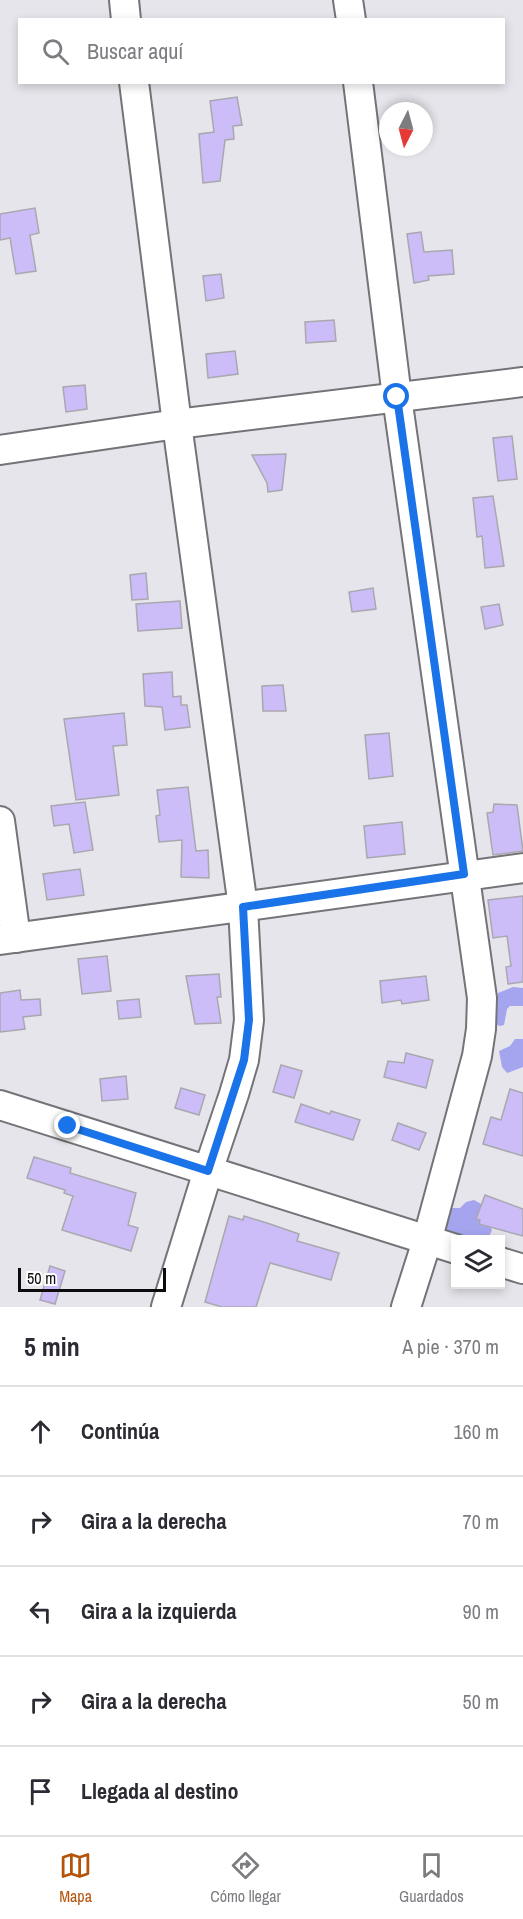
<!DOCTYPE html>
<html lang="es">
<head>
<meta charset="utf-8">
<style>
	:root { --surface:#fff; --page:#f2f2f3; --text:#2b2b33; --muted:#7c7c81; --line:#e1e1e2; --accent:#b45309 }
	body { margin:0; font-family:"Archivo Narrow",sans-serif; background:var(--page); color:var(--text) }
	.controls { position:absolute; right:18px; bottom:18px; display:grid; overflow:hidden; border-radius:0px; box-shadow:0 3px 9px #0003 }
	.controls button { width:54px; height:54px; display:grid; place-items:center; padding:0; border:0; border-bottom:2px solid var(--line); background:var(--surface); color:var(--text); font:30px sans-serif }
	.compass { position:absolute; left:379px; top:102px; width:54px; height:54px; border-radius:50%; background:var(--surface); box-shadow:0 3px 9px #0003; rotate:186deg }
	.scale { position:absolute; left:18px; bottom:15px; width:148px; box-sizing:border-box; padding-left:6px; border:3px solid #0c0c0e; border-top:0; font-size:16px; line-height:21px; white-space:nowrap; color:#0c0c0e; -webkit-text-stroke:4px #fff; paint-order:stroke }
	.stop { position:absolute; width:18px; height:18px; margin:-14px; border:4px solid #1a73e8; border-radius:50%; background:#fff }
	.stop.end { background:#1a73e8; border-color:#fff; box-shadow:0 2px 6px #0008 }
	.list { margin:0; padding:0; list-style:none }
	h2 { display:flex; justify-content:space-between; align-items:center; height:78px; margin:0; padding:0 24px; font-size:26px }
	h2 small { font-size:20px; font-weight:400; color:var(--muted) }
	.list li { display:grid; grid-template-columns:39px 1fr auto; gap:18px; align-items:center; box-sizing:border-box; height:90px; padding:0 24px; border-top:2px solid var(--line) }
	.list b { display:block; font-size:22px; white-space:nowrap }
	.list em { font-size:20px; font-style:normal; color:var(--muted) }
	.icon { flex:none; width:33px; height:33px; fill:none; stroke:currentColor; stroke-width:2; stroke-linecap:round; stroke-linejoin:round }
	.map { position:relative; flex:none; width:523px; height:1307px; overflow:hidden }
	.search { position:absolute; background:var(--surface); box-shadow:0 3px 9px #0003; left:18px; right:18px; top:18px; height:66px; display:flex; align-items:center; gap:15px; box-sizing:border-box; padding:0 21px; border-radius:0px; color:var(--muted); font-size:22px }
	.sheet { height:528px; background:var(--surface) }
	nav { display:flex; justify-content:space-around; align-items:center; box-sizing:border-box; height:84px; border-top:2px solid var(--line); background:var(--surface); font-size:16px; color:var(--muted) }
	nav a { display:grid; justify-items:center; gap:3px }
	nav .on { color:var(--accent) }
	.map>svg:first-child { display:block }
</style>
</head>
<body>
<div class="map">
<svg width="523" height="1307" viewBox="0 0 523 1307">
	<rect width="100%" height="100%" fill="#e5e5eb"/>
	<g fill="#a5a5ef">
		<path d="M513 987 523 988V1006H510L507 1009 504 1025 500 1026 493 1023V1007L498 1000V993Z"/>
		<path d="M515 1039H523V1067L507 1073 502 1067 499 1051 510 1046Z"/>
		<path d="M474 1200 485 1206 488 1222 492 1230 488 1239H461C456 1232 447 1233 440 1229L444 1208H460L466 1202Z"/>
	</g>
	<g fill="#ccbcf8" stroke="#a9a8ae" stroke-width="1.5">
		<path d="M237 97 242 125 233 126 234 139 225 140 220 181 203 183 199 134 214 132 210 101Z"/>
		<path d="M35 208 39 233 30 235 36 271 16 274 10 238 0 240V214Z"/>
		<path d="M421 232 424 252 452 250 454 274 428 276 429 280 414 283 407 234Z"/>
		<path d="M221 274 224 298 206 301 203 276Z"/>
		<path d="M334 320 336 341 306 343 305 322Z"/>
		<path d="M235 351 238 374 208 378 206 354Z"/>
		<path d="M85 385 87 409 66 412 63 387Z"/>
		<path d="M512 436 517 479 498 481 493 438Z"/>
		<path d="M286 454 282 490 268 492 267 483 252 455Z"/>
		<path d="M493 496 504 566 485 568 482 536 477 537 473 498Z"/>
		<path d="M146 573 148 599 132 600 130 575Z"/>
		<path d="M373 588 376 609 352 612 349 592Z"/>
		<path d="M180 601 182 628 138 631 136 604Z"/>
		<path d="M499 604 503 625 485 629 481 607Z"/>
		<path d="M172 672 173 697 181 696V705H187L190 727 165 730 162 707 145 706 143 674Z"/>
		<path d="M283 685 286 711H263L262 686Z"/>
		<path d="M124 713 127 745 113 746 119 795 76 800 64 719Z"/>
		<path d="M389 733 393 776 369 779 365 735Z"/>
		<path d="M188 787 196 851 208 850 209 878 181 877 182 840 159 842 156 816 160 815 157 790Z"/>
		<path d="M85 802 93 850 74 853 69 824 54 826 51 806Z"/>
		<path d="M494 804 517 805 523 851 493 855 487 813 493 812Z"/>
		<path d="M402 822 405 854 367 858 364 826Z"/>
		<path d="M80 869 84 895 47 900 43 874Z"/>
		<path d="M523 896V982L508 984 506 967 511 966 507 936 493 938 488 900Z"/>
		<path d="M107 956 111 991 82 994 78 959Z"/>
		<path d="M219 974 221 997H217L221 1023 195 1024 186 976Z"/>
		<path d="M426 976 429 1000 402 1004 401 1000 382 1003 380 981Z"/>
		<path d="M20 990 21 1000 40 999 41 1015 23 1017 25 1029 0 1032V993Z"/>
		<path d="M139 999 141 1017 119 1019 117 1001Z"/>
		<path d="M406 1053 433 1060 426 1088 384 1077 388 1061 404 1063Z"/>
		<path d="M281 1065 302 1071 294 1098 273 1092Z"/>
		<path d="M126 1076 128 1099 102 1101 100 1079Z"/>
		<path d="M181 1088 205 1095 199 1115 175 1108Z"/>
		<path d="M510 1089 523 1093V1156L483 1144 491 1117 501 1120Z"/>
		<path d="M301 1104 330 1114 331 1111 360 1120 353 1140 295 1122Z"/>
		<path d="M398 1123 426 1133 419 1150 392 1140Z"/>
		<path d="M34 1157 71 1168 70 1173 136 1193 128 1225 138 1228 131 1251 62 1230 73 1196 64 1193 65 1190 27 1178Z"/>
		<path d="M485 1195 523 1209V1236L479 1224 480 1220 476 1219Z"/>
		<path d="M229 1216 243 1220 244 1216 270 1224 299 1234 297 1241 339 1253 331 1280 270 1263 256 1307H222L205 1302Z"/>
		<path d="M50 1266 65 1271 55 1304 40 1300Z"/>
	</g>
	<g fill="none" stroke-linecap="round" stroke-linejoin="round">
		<defs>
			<g id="minor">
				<path d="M124 0 126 20"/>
				<path d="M348 0 351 20"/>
				<path d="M134 82 177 424 243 907 249 1020 244 1060 234 1094 208 1171 166 1307"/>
				<path d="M358 82 397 397 482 998 481 1029 477 1056 427 1241 406 1307"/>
				<path d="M0 450 177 424 523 382"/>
				<path d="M0 821 16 938"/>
				<path d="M0 940 523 868"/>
				<path d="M0 1105 456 1249"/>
				<path d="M500 1262 523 1269"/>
			</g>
		</defs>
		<use href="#minor" stroke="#737378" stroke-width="32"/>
		<use href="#minor" stroke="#fff" stroke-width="28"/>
	</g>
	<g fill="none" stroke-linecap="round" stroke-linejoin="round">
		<path stroke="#1a73e8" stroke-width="8" d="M68 1126 208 1171 244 1060 249 1020 243 907 464 874 397 397"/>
	</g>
</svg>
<div class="controls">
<button><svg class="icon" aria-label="layers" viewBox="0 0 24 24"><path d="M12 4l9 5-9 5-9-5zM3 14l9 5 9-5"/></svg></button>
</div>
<svg class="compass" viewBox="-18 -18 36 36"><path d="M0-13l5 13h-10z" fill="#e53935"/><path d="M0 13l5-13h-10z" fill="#7c7c81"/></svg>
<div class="scale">50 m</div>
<div class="stop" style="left:397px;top:397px"></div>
<div class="stop end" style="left:68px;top:1126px"></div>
<div class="search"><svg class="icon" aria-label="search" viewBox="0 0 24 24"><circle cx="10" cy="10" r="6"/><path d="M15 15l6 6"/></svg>Buscar aquí</div>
</div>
<section class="sheet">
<h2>5 min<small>A pie · 370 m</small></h2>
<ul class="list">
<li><svg class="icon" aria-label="ahead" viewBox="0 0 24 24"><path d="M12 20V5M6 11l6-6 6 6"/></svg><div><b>Continúa</b></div><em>160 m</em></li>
<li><svg class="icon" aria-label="right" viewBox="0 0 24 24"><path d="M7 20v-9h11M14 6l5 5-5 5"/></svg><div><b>Gira a la derecha</b></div><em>70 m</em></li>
<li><svg class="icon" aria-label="left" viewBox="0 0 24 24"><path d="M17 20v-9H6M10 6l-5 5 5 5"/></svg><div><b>Gira a la izquierda</b></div><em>90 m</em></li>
<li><svg class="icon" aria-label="right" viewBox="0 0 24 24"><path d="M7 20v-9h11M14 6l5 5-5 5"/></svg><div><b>Gira a la derecha</b></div><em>50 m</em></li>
<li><svg class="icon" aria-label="arrive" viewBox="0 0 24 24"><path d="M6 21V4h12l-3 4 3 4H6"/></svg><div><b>Llegada al destino</b></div></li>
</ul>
</section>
<nav>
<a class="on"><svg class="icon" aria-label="map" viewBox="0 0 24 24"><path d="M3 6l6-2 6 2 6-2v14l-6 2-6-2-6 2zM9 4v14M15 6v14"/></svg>Mapa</a>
<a><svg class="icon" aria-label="directions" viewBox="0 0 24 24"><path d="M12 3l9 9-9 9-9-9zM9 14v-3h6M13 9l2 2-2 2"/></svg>Cómo llegar</a>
<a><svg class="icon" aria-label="saved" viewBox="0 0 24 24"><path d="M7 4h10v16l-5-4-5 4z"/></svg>Guardados</a>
</nav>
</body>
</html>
